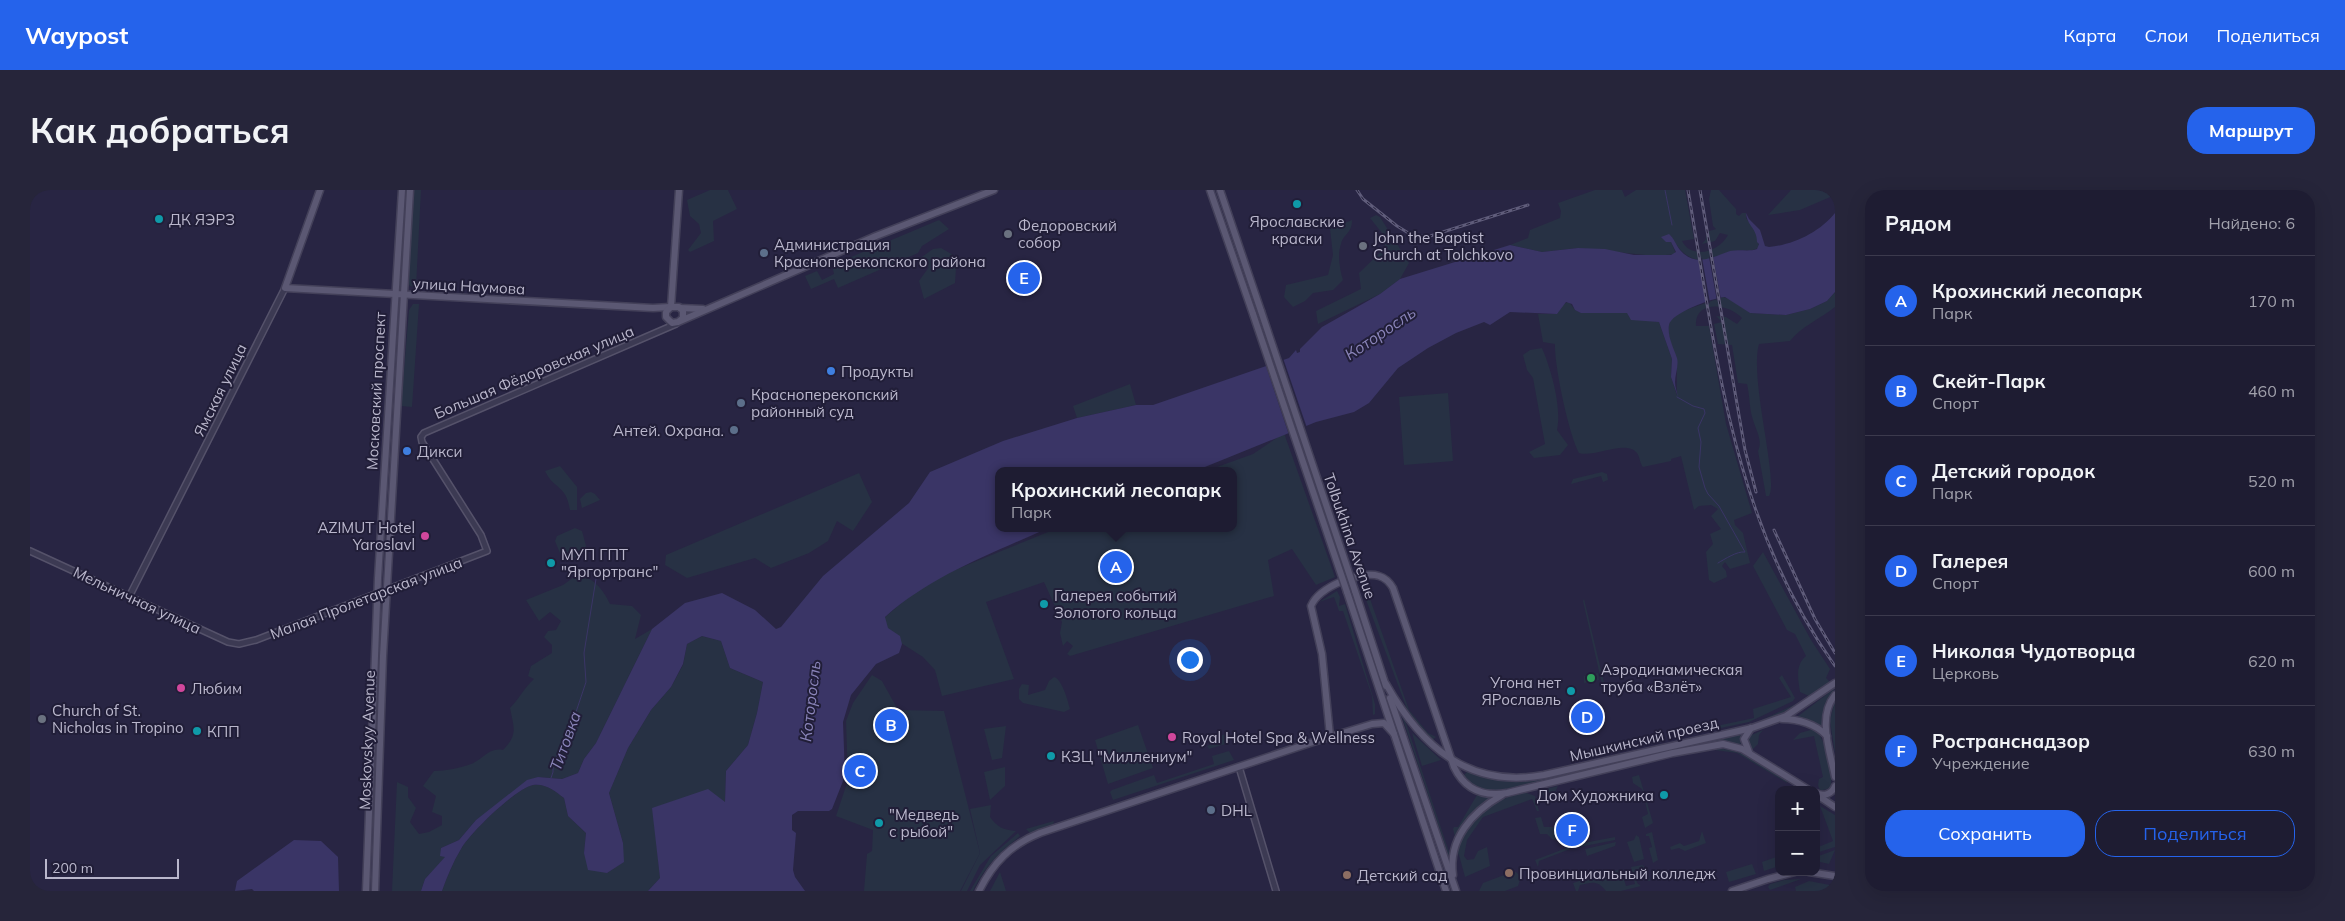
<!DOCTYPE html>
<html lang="ru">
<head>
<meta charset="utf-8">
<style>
	:root { --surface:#1e1c32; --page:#26253a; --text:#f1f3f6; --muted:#a1a1ac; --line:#3c3a4d; --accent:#2563eb }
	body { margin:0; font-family:Mulish,sans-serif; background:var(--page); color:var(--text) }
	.controls { position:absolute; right:15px; bottom:15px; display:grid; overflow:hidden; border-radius:10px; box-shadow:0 5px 20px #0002 }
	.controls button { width:45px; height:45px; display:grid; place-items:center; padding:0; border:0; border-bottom:1px solid var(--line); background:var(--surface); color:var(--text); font:25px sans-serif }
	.scale { position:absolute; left:15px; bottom:12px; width:134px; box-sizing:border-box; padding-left:5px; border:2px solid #bab7cc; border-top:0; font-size:14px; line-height:18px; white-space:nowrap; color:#bab7cc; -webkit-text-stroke:4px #211e38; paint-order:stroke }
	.you { position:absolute; left:1159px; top:469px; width:18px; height:18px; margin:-12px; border:4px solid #fff; border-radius:50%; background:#1a73e8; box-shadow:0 0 0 8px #1a73e833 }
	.badge { display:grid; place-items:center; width:32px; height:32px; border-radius:50%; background:var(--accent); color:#fff; font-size:16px; font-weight:700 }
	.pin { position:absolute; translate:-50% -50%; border:2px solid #fff; box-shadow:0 1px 5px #0006 }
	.popup { position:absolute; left:965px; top:277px; width:242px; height:65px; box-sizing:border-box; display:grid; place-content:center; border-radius:10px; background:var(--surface); filter:drop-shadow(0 1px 4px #0005); font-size:16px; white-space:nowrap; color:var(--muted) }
	.popup b { font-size:19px; color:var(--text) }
	.popup::after { content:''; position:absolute; left:50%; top:100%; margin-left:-10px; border:10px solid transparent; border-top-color:var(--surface) }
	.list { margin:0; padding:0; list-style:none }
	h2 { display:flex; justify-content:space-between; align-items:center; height:65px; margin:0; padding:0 20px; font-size:21px }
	h2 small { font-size:16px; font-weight:400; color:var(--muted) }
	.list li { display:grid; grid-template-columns:32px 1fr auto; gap:15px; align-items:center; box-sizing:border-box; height:90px; padding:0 20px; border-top:1px solid var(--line) }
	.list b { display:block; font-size:19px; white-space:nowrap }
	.list p { margin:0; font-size:16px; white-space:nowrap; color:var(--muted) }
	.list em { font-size:16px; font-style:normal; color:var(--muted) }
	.actions { display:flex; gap:10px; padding:15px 20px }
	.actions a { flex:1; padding:11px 0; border:1px solid var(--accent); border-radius:20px; text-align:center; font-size:18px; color:var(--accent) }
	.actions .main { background:var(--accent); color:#fff }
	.map { position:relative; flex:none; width:1805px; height:701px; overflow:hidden; border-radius:20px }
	header { display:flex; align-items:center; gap:30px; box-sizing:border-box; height:70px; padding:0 25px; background:var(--accent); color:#fff }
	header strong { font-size:24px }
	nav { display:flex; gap:28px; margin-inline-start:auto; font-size:18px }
	.intro { display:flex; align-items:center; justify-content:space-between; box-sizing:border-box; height:120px; padding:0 30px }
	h1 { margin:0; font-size:35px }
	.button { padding:12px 22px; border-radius:20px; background:var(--accent); color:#fff; font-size:18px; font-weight:700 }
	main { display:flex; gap:30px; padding:0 30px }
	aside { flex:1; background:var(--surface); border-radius:20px; box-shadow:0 5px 20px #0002 }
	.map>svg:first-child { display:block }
</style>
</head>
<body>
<header>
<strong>Waypost</strong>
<nav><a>Карта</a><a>Слои</a><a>Поделиться</a></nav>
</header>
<div class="intro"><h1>Как добраться</h1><a class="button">Маршрут</a></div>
<main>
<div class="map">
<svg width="1805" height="701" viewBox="0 0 1805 701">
	<rect width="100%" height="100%" fill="#282543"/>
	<g fill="#273144">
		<path d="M384 0H391L386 97 380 96 376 91Z"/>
		<path d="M680 0H698L707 19 683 31 684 51 660 62 658 60 671 43 669 34 660 26 657 10Z"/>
		<path d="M1565 0H1592L1595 7 1606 0H1655L1664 49 1652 51C1662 70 1689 62 1698 45L1690 43 1685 51 1672 54 1676 49V42L1686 39 1683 36 1679 9 1681 0H1689L1706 19V24L1709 26 1712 23H1716V28L1726 41 1729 57C1722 63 1712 59 1703 61 1696 62 1691 66 1685 68 1663 75 1651 64 1641 46L1637 45 1634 48 1636 51 1641 52 1646 64 1625 66 1548 58 1512 62 1480 55 1498 48 1500 40 1530 28 1531 21 1528 13Z"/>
		<path d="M1761 0H1805V5L1770 20 1738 25Z"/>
		<path d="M1346 25 1350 27 1379 73 1370 89 1350 104 1288 134 1286 121 1331 99 1329 83 1354 59 1356 48 1340 28Z"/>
		<path d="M909 30 919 39 892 56 888 63 808 98 804 89 781 99 775 86 787 81 792 90 804 84 802 75Z"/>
		<path d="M1322 30C1322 44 1313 44 1311 54 1307 65 1310 80 1313 90L1303 100 1283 103 1275 111 1263 117 1254 107 1256 95 1298 85 1303 65 1300 39Z"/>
		<path d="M911 58 923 65 926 78 925 93 894 109 889 91 899 77 888 73 889 69 903 59Z"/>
		<path d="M1805 102V117C1790 129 1772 136 1760 151L1729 154C1719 188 1749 291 1739 306H1736L1728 261C1733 251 1726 240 1723 230 1719 218 1720 206 1717 194L1708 193 1702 155 1688 154 1684 134 1692 132 1686 126 1696 127 1707 134 1712 128C1698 113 1664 110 1666 136H1679L1696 234 1722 323 1704 330 1705 335 1713 343 1720 373 1700 379 1695 372 1692 376 1696 381 1697 387 1684 393 1679 390 1676 362 1683 354 1680 344 1691 339 1681 326 1688 319 1681 315 1669 316 1664 320 1651 266 1641 269V271L1613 277C1610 274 1610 267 1607 263 1596 249 1564 268 1549 263 1539 245 1524 175 1525 154L1513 152 1508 124H1527L1533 114 1539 112 1545 120 1551 123H1598L1599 127 1629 132 1642 169 1641 187 1647 205V168L1641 157 1638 139 1640 131 1650 122 1693 107 1700 109 1720 123 1756 125 1780 119 1797 111Z"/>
		<path d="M383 114H389L382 217 371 216 379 120Z"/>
		<path d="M1512 158C1521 179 1532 217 1527 240L1538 255 1530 265 1504 268 1499 262 1515 254 1503 188 1497 180 1493 165 1500 160Z"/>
		<path d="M1100 194 1106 215 1047 228 1043 216Z"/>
		<path d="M1418 203 1423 271 1374 275 1369 207Z"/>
		<path d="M1254 243 1305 387 1286 395 1262 359 1238 370 1244 406 1040 466 1037 464 1043 456 1037 451 1033 456 1030 443 1032 432 1014 392 956 412 984 489 912 506 905 480 893 467 857 444 853 429 884 402 915 384 1028 338H1204V281H1176L1223 264Z"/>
		<path d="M530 276 547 297V320H540C536 294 524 300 515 281Z"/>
		<path d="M1572 282 1577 284 1578 290 1573 292 1571 286 1541 294 1543 289Z"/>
		<path d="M829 283 842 312 823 341 807 331 798 351 779 363 741 378 725 368 657 388 635 375 636 365Z"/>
		<path d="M561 302 565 304 570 310 552 318 550 309 556 303Z"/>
		<path d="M545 338 552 341 556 356 551 365 537 371 532 368 525 351 527 346Z"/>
		<path d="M1733 362 1781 450 1800 479 1796 488 1800 492 1779 506 1770 502C1768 489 1765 475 1776 466L1765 444 1757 440 1723 376Z"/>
		<path d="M547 385C563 387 573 399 580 414L602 416 611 425 605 449 622 439 566 553 554 569 548 583 532 589 508 587 446 630 429 650 411 658 416 667 395 689 391 701H362L367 592 378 597V607L386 618 380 632 389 644 399 642 412 635V626L402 622 406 606 393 596 404 581C416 581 430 578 441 574 451 571 459 557 473 560 488 545 484 538 480 518 489 509 494 498 504 489L498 486 501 476 522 463V455L514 447 518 441 526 440 531 431 520 422 509 431 496 410 533 395Z"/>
		<path d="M1307 401 1310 407 1309 416 1315 414 1345 514V524L1343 525 1342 506 1313 421H1309L1304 407 1289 412Z"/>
		<path d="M1339 406 1379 520 1398 543 1406 547 1402 550 1388 535 1377 519 1335 407Z"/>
		<path d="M1554 409 1576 501 1574 503 1553 411Z"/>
		<path d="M672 446 691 451 700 478 733 492 727 523 718 555 696 581 695 613 623 618 630 688 618 701H412C417 687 423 672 431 659 440 643 485 599 503 595 515 593 525 601 534 608L538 626 556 643 554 663 577 683 593 672V653L579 603 598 558 621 520 641 497 653 475 657 454Z"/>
		<path d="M1568 483 1569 490 1554 493V486Z"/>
		<path d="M842 485 852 491 868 520 914 521 950 663 930 701H834L837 664 842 661 843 640 806 626 818 590 816 531 823 513Z"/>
		<path d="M1752 485 1765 508 1763 511 1719 532 1672 542 1677 538 1724 528 1723 519 1761 507 1749 488Z"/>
		<path d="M1024 487C1032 489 1038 511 1040 519L1034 522 993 513 989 509V499L992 494 999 495 998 505 1015 500 1019 491Z"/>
		<path d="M1805 498 1795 517 1793 536 1767 527Z"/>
		<path d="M1805 509V564L1800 531Z"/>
		<path d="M1766 514 1758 521 1721 535Z"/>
		<path d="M1371 524 1376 533 1420 665V670Z"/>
		<path d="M1108 535 1123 578 1078 594 1065 550Z"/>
		<path d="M976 536 972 568 962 570 954 539Z"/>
		<path d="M1784 539C1794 543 1805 588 1800 598L1790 601 1788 595 1789 589 1793 587 1784 546 1763 550 1770 543Z"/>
		<path d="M1733 540 1729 545 1728 554 1723 559 1717 555V547Z"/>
		<path d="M1382 543 1411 570 1392 576Z"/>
		<path d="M1713 543 1710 556 1688 552 1598 571Z"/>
		<path d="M1196 544 1199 553 1179 559 1177 556 1185 553 1183 548Z"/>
		<path d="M1684 558C1713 559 1732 574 1756 589L1757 593 1707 563 1685 560Z"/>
		<path d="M1199 561 1204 570 1083 610 1080 602 1082 600 1124 585 1127 593 1184 574 1182 566Z"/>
		<path d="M1590 571 1591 573 1463 602 1445 599 1432 587 1438 581C1488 602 1540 582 1590 571Z"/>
		<path d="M975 577V596L960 610 954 582Z"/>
		<path d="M1609 585 1623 633 1615 638 1612 627 1618 624 1612 599 1603 593 1602 587Z"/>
		<path d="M1528 596 1524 604 1515 606 1509 603 1511 600Z"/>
		<path d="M1494 602 1505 606 1509 621H1507L1502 609 1453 627 1437 650 1434 666 1437 670 1444 669 1448 661 1457 657 1460 676 1435 687 1429 665 1426 661C1441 628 1458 611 1494 602Z"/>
		<path d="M1447 605 1464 607 1444 621 1425 647 1423 639 1424 637H1428Z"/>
		<path d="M961 615 960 627C967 637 973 640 986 641L950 675 937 701H931L950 663 940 619Z"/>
		<path d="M1790 616 1805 625V657L1786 663V658L1803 651Z"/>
		<path d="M1511 627 1514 637H1528L1530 647 1523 650 1517 644H1510L1505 628Z"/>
		<path d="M1024 631 1023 635 1000 643 996 639Z"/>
		<path d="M1672 641 1676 653 1655 661 1649 658 1641 660 1640 657 1650 653 1654 656 1669 651Z"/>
		<path d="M1622 642 1628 670 1623 673 1619 658 1622 657 1619 646H1616V644Z"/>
		<path d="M988 643 990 646C968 664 956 675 943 701H940L961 666Z"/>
		<path d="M1606 645 1609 647 1614 669 1604 672 1597 652 1604 650Z"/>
		<path d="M1585 647V650L1544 658 1543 655Z"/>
		<path d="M1586 652 1585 656 1557 666 1555 659Z"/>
		<path d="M1539 657 1540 659 1509 671 1508 677 1505 670Z"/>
		<path d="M1805 660 1799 674 1786 671V667Z"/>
		<path d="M1749 666V676L1734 681 1732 672Z"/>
		<path d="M1722 674 1726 684 1699 692 1696 682Z"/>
		<path d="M1612 675 1617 678 1620 691H1616L1614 684 1606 686 1607 693 1611 696 1591 701H1576C1568 690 1562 692 1550 695L1548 701H1546L1543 693 1558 688V685L1564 688 1591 679 1596 696 1605 694 1601 677Z"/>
		<path d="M970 682 976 701H960Z"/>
		<path d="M1482 682H1486L1491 687 1488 696 1475 701H1449L1453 693Z"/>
		<path d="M1771 689 1740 700 1738 697 1740 694 1754 690Z"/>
		<path d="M1779 691 1805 696V701H1766L1765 697Z"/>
	</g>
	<g fill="#3a3566">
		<path d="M1716 23 1719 29 1730 40 1735 56 1739 57C1763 55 1790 42 1805 23V102L1797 111 1780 119 1756 125 1720 123 1695 107C1682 108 1641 123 1639 135 1637 146 1644 159 1647 168 1649 175 1645 185 1645 192 1645 197 1647 202 1648 207L1641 187 1642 169 1629 132 1601 130 1597 123H1551L1545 120 1542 114 1536 112 1527 124 1480 122 1460 135 1454 132 1426 143 1398 158 1368 178 1339 213 1324 222 1286 232 1165 281H968V338H1018C961 364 902 385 855 427L858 438 870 446 872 454 869 463 846 474 821 505 813 532 815 586 802 619 799 621H768L762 625V640L766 643 763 680 765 687 775 701H618L630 688 622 618 678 599 695 612 696 581 718 555 727 523 733 492 700 478 691 451 672 446 657 454 653 474 641 497 621 520 598 558 579 603 593 653 594 672 577 683 558 680 554 663 556 643 538 626 534 608C525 601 515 593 503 595 485 599 440 643 431 659 423 672 417 687 412 701H391L395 689 415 667 410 666 411 658 429 650 446 630 497 590 508 587 532 589 548 583 554 569 566 553 622 439 655 413 692 403 725 420 746 439 751 437 793 386 879 313 900 282 973 251 1047 228 1106 215H1123L1259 168 1266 160 1267 163 1270 162V159L1292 137 1350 104 1370 89 1480 55 1512 62 1548 58 1575 59 1604 65H1641L1646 62 1641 52H1636L1631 47 1639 44C1644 48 1646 55 1650 60 1666 78 1682 67 1700 61 1709 59 1719 62 1727 59L1729 54 1727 52C1727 38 1717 36 1716 23Z"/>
		<path d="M264 650 291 651 308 667 309 701H224L222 699 205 701 207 691Z"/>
	</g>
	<g fill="#282543">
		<path d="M1683 66 1691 110 1687 111 1679 67Z"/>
		<path d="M1668 68H1672L1680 113 1676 114Z"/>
		<path d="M1253 168 1277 238 1259 245 1235 173Z"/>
	</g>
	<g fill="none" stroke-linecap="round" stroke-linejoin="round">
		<g stroke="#3a3566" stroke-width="1">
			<path d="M1635 0 1642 35"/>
			<path d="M1647 207 1663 216 1674 219 1675 223 1668 238 1671 252 1669 277 1675 298 1678 304 1689 316 1715 362C1707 361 1695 369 1688 373"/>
			<path d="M521 588 523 582V573L539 543 556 492 554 463 566 389 563 378"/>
		</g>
		<defs>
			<g id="minor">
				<path d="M0 361 198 452 209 454 226 450 457 361 451 345 392 252 391 247 394 243 646 134"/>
				<path d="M100 405 255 98"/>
				<path d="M1209 577 1246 701"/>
			</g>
			<g id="major">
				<path d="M290 0 255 98 623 118 640 117"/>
				<path d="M1180 0 1223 124"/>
				<path d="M1190 0 1231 121"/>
				<path d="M641 117 649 0"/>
				<path d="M650 118 673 119"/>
				<path d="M648 132 653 128V121L649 117H641L636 122V127L642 133 648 132 846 46 964 0"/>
				<path d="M1325 401 1356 496"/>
				<path d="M1317 402 1416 701"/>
				<path d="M1356 494C1391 556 1438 599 1514 585L1722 538 1756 526 1805 493"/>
				<path d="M1805 505C1787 527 1800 561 1805 587"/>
				<path d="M1360 508 1426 701"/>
				<path d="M1752 529C1768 529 1786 534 1797 546"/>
				<path d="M1300 546 1292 464 1281 416C1289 397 1330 380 1349 386 1356 388 1360 393 1363 398L1424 577C1435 600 1453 607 1477 603L1643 563 1693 554 1712 559 1779 600"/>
				<path d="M1719 562 1714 549 1721 538"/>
				<path d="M1786 603C1794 607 1802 604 1805 596"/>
				<path d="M1787 605 1805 617"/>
				<path d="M1779 682 1805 686"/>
				<path d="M1423 685C1418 649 1442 622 1472 605"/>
				<path d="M336 701 348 388 372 0"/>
				<path d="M345 701 353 466 380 0"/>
				<path d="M949 701C963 673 980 655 1010 643L1280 553 1342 534 1354 533 1364 544"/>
				<path d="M1702 701 1738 689 1765 682"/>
			</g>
		</defs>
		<use href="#minor" stroke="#55526a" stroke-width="8"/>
		<use href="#major" stroke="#434059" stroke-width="9"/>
		<use href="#minor" stroke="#3c3a53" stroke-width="5"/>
		<use href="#major" stroke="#5b5873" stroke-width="6"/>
		<defs>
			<g id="rail">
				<path d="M1327 0 1333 9 1367 36 1380 44 1397 47 1498 15"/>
				<path d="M1658 0C1687 168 1703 333 1805 476"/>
				<path d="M1670 0 1715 260 1726 302"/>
				<path d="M1744 340 1785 429 1805 463"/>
			</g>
		</defs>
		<use href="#rail" stroke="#5f5c7a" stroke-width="3"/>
		<use href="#rail" stroke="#211e38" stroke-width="1" stroke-dasharray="4" stroke-linecap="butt"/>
		<defs>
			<g id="major-bridge">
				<path d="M1231 121 1325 401"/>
				<path d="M1223 124 1317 402"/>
			</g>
		</defs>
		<use href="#major-bridge" stroke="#434059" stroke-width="9" stroke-linecap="butt"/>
		<use href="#major-bridge" stroke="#5b5873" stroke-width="6"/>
	</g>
	<g fill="#0f9aa8" stroke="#211e38" stroke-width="2">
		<circle cx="1267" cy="14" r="5"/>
		<circle cx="129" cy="29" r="5"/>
		<circle cx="521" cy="373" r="5"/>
		<circle cx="1014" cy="414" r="5"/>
		<circle cx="1541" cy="501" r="5"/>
		<circle cx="167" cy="541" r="5"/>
		<circle cx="1021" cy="566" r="5"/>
		<circle cx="1634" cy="605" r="5"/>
		<circle cx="849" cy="633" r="5"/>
	</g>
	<g fill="#6b7280" stroke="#211e38" stroke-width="2">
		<circle cx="978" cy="44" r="5"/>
		<circle cx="1333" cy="56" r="5"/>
		<circle cx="12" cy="529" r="5"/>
	</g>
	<g fill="#5c6f8a" stroke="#211e38" stroke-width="2">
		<circle cx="734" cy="63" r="5"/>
		<circle cx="711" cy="213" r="5"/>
		<circle cx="704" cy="240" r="5"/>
		<circle cx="1181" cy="620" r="5"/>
	</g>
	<g fill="#3f7fe0" stroke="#211e38" stroke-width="2">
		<circle cx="801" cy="181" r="5"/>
		<circle cx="377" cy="261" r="5"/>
	</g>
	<g fill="#d1479c" stroke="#211e38" stroke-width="2">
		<circle cx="395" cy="346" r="5"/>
		<circle cx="151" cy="498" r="5"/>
		<circle cx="1142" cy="547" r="5"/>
	</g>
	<circle fill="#2e9e5b" stroke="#211e38" stroke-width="2" cx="1561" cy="488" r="5"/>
	<g fill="#8d6e63" stroke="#211e38" stroke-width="2">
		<circle cx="1479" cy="683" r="5"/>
		<circle cx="1317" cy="685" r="5"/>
	</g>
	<g text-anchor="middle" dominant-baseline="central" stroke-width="4" stroke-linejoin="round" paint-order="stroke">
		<g font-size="15" fill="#bab7cc" stroke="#211e38" text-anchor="start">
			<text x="139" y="29">ДК ЯЭРЗ</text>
			<text x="1267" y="31" text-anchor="middle">Ярославские<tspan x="1267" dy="17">краски</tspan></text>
			<text x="988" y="35">Федоровский<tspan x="988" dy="17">собор</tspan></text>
			<text x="1343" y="47">John the Baptist<tspan x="1343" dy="17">Church at Tolchkovo</tspan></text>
			<text x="744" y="54">Администрация<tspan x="744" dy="17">Красноперекопского района</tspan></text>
			<text x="811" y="181">Продукты</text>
			<text x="721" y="204">Красноперекопский<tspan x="721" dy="17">районный суд</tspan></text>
			<text x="694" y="240" text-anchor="end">Антей. Охрана.</text>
			<text x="387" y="261">Дикси</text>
			<text x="385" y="337" text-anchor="end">AZIMUT Hotel<tspan x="385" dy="17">Yaroslavl</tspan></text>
			<text x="531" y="364">МУП ГПТ<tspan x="531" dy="17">"Яргортранс"</tspan></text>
			<text x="1024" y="405">Галерея событий<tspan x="1024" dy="17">Золотого кольца</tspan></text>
			<text x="1571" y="479">Аэродинамическая<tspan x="1571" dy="17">труба «Взлёт»</tspan></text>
			<text x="1531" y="492" text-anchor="end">Угона нет<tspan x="1531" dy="17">ЯРославль</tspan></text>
			<text x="161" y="498">Любим</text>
			<text x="22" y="520">Church of St.<tspan x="22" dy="17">Nicholas in Tropino</tspan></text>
			<text x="177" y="541">КПП</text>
			<text x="1152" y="547">Royal Hotel Spa &amp; Wеllness</text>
			<text x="1031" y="566">КЗЦ "Миллениум"</text>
			<text x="1624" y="605" text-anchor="end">Дом Художника</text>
			<text x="1191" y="620">DHL</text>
			<text x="859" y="624">"Медведь<tspan x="859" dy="17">с рыбой"</tspan></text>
			<text x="1489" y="683">Провинциальный колледж</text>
			<text x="1327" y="685">Детский сад</text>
		</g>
		<g font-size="15" fill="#bab7cc" stroke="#211e38">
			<text transform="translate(439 96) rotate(3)">улица Наумова</text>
			<text transform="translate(504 182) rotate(-23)">Большая Фёдоровская улица</text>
			<text transform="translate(190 200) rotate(-64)">Ямская улица</text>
			<text transform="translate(346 201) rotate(-87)">Московский проспект</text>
			<text transform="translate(1320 346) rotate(71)">Tolbukhina Avenue</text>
			<text transform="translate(336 408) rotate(-21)">Малая Пролетарская улица</text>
			<text transform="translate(107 410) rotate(25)">Мельничная улица</text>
			<text transform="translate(1614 549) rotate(-13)">Мышкинский проезд</text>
			<text transform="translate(337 550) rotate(-88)">Moskovskyy Avenue</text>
		</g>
		<g font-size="16" font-style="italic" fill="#8a84b9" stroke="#211e38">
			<text transform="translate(1350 143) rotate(-34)">Которосль</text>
			<text transform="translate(780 511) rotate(-83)">Которосль</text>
			<text transform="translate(535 551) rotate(-70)">Титовка</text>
		</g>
	</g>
</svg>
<div class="controls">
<button>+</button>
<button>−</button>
</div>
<div class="scale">200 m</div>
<div class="you"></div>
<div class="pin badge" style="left:1086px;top:377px">A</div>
<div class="popup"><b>Крохинский лесопарк</b>Парк</div>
<div class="pin badge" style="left:861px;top:535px">B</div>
<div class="pin badge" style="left:830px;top:581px">C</div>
<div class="pin badge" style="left:1557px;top:527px">D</div>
<div class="pin badge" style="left:994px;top:88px">E</div>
<div class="pin badge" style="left:1542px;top:640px">F</div>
</div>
<aside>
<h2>Рядом<small>Найдено: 6</small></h2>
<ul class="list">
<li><span class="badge">A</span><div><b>Крохинский лесопарк</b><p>Парк</p></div><em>170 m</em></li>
<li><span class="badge">B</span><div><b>Скейт-Парк</b><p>Спорт</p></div><em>460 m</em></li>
<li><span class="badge">C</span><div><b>Детский городок</b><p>Парк</p></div><em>520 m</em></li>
<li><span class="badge">D</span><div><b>Галерея</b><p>Спорт</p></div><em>600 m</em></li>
<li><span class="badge">E</span><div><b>Николая Чудотворца</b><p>Церковь</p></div><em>620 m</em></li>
<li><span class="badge">F</span><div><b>Ространснадзор</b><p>Учреждение</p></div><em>630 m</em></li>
</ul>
<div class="actions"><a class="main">Сохранить</a><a>Поделиться</a></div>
</aside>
</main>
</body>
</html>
